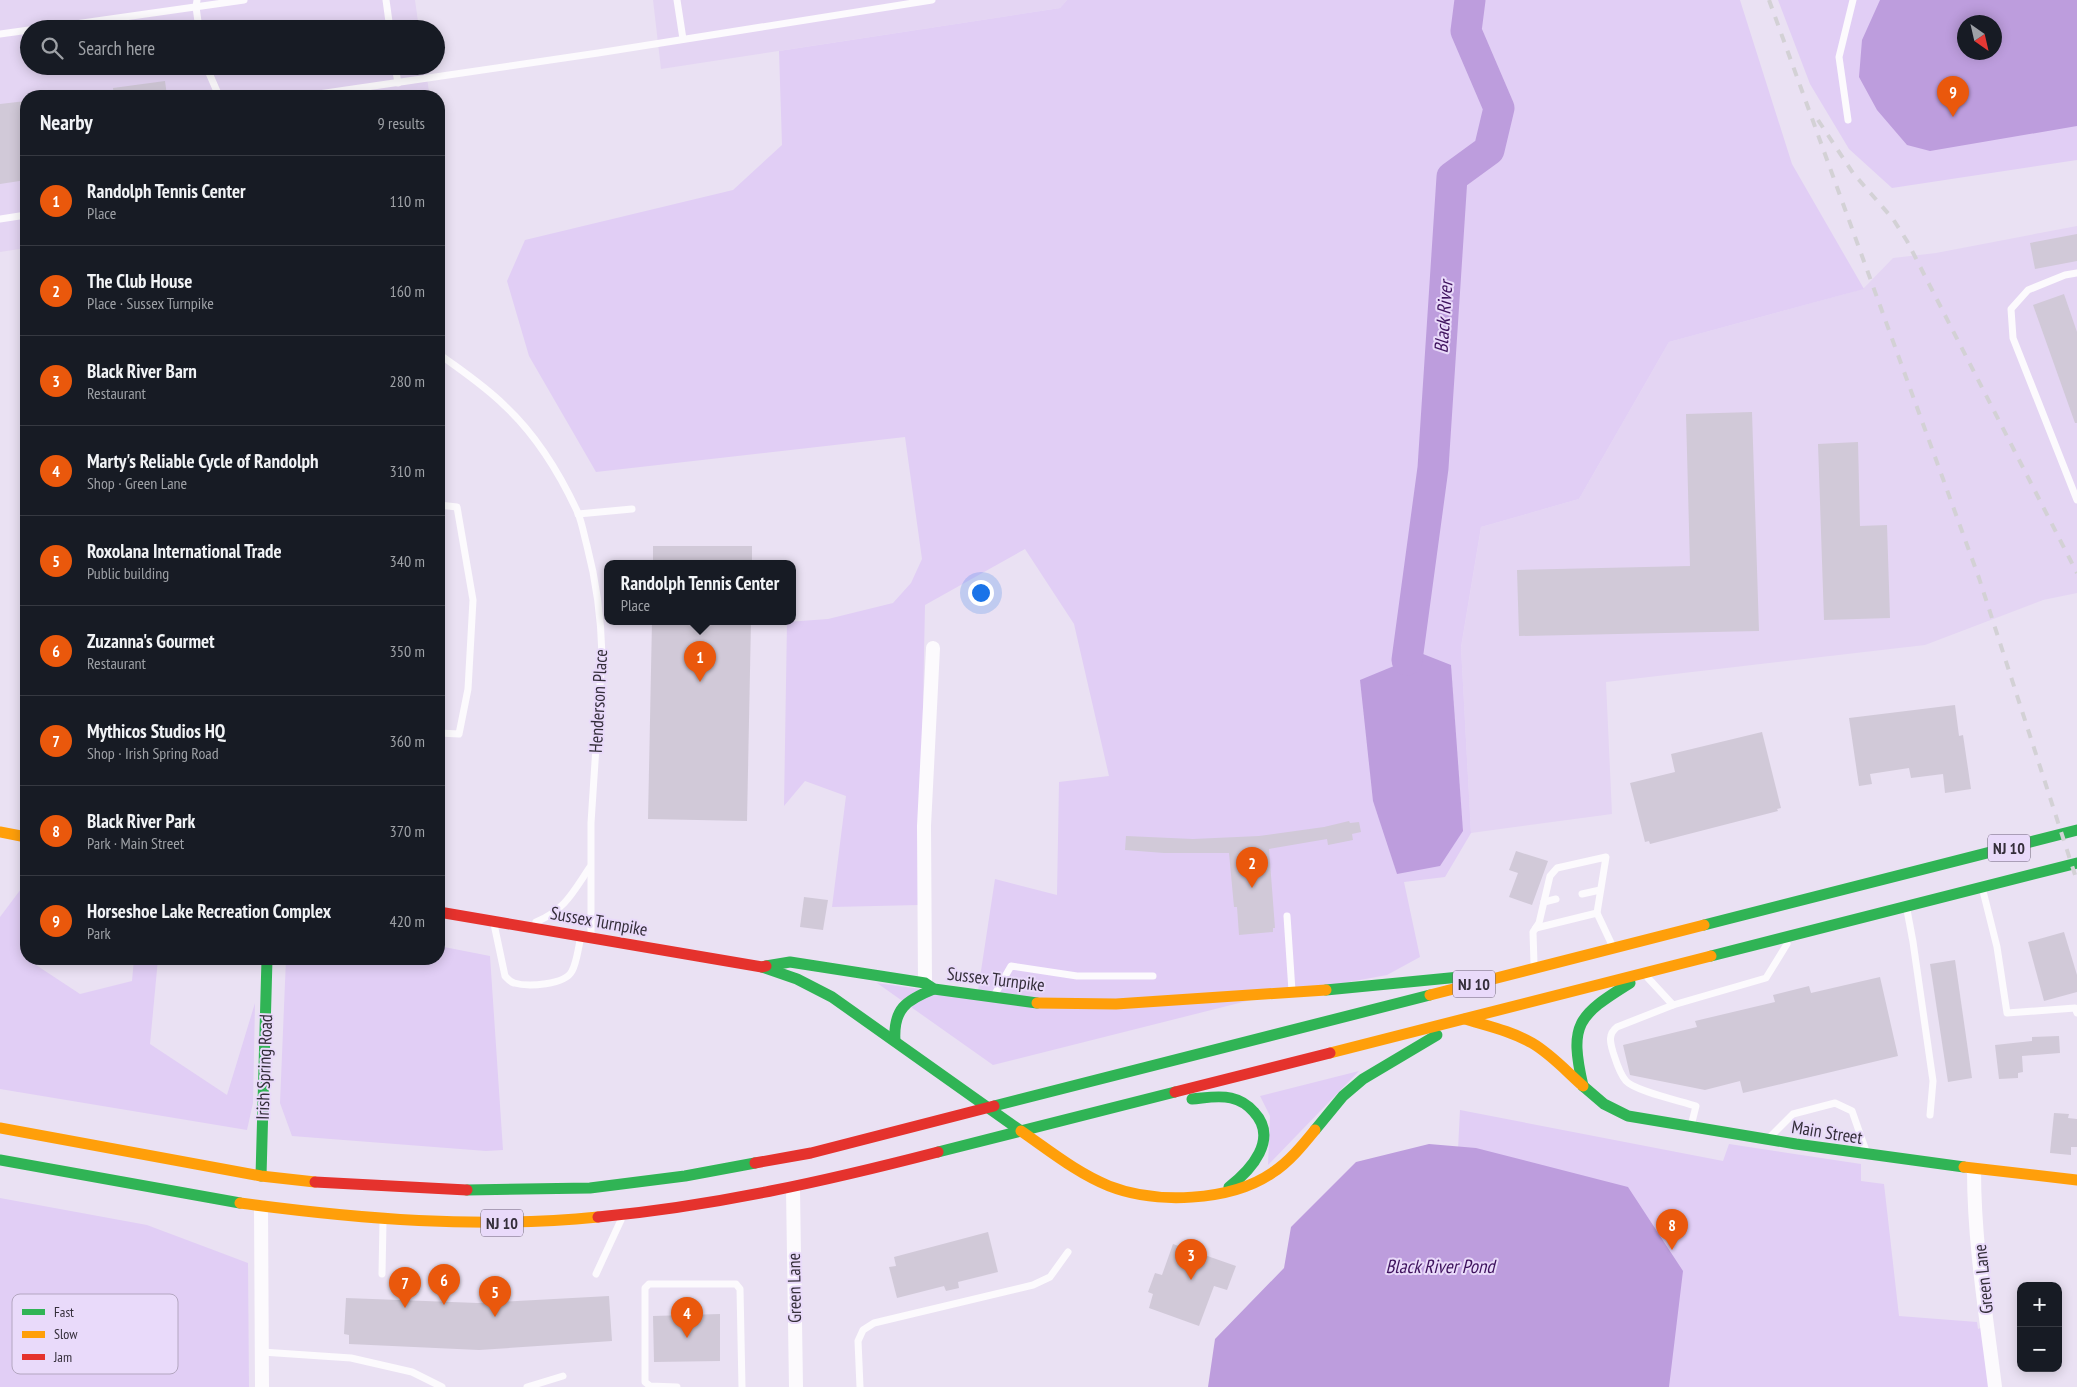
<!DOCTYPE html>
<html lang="en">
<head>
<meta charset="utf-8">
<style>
	:root { --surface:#171b24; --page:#20242c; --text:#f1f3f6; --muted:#9ea1a6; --line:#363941; --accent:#ea580c }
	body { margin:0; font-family:"PT Sans Narrow",sans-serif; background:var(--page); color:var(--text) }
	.controls { position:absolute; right:15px; bottom:15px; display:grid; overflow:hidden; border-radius:10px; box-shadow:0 2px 12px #0003 }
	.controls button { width:45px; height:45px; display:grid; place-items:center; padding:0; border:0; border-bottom:1px solid var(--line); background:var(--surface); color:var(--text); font:25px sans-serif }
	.compass { position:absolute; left:1957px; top:15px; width:45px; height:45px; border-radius:50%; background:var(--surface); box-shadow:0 2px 12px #0003; rotate:146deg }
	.you { position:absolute; left:980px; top:592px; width:18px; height:18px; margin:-12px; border:4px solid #fff; border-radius:50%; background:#1a73e8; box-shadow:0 0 0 8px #1a73e833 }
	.badge { display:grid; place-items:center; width:32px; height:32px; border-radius:50%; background:var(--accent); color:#fff; font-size:16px; font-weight:700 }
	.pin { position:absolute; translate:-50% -41px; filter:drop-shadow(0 1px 2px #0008) }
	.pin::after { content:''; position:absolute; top:26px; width:18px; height:15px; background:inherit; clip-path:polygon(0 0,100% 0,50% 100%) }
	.popup { position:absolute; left:604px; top:560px; width:192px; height:65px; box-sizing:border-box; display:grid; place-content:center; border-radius:10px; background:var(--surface); filter:drop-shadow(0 1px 4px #0005); font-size:16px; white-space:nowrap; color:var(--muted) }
	.popup b { font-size:19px; color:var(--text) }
	.popup::after { content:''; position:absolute; left:50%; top:100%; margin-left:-10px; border:10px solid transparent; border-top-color:var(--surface) }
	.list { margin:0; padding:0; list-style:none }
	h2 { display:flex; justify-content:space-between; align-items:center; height:65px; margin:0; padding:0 20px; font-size:21px }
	h2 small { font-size:16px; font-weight:400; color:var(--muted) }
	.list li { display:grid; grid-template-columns:32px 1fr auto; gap:15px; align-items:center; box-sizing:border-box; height:90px; padding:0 20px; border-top:1px solid var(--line) }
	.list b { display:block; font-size:19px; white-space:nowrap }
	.list p { margin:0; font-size:16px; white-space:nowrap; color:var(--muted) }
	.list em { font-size:16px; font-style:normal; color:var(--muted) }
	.icon { flex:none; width:28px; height:28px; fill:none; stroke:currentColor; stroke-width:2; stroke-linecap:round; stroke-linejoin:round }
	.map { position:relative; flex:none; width:2077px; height:1387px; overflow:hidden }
	.search { position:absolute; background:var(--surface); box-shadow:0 2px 12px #0003; left:20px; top:20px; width:425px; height:55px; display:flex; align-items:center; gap:12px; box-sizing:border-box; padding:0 18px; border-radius:28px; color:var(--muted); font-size:19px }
	.panel { position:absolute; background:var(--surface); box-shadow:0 2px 12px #0003; left:20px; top:90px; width:425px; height:875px; border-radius:20px }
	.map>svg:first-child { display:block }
</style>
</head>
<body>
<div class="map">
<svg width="2077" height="1387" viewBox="0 0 2077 1387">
	<rect width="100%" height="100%" fill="#eae1f3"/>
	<g fill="#e4d5f3">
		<path d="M0 0H415L419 29H29V66H425L429 91 403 96H26V248L0 252Z"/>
		<path d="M653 0H1067L1060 8 661 69Z"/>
		<path d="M2077 226V593L2043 600 1925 645 1606 682 1612 814 1471 833 1461 647 1481 527 1579 499 1669 342 1863 289 1893 258 1936 253Z"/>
	</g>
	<g fill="#e1cef5" fill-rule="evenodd">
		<path d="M1067 0H1740L1792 164 1864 289 1669 342 1579 499 1481 527 1461 647 1471 833 1445 877 1404 882 1420 957 1387 975 1251 1000 993 1065 877 983 977 997 995 879 1057 895 1059 782 1109 776 1074 624 1025 549 925 605 919 905 832 907 846 796 805 781 784 806 787 622 828 619 893 603 911 583 922 559 905 437 596 472 529 356 507 281 525 240 733 190 782 145 779 51 1060 8Z"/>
		<path d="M1778 0H2077V160L1892 188 1849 149 1810 84ZM1964 22H1994V52H1964Z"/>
		<path d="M24 885 26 899V959H35L36 965 80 994 132 981 134 959H158L150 1044 227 1095 255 1003 253 1103 247 1130 0 1089V917Z"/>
		<path d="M439 946 490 956 503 1150 486 1151 292 1136 280 1103 286 959H439Z"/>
		<path d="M1359 1071 1268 1165 1270 1116 1260 1096Z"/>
		<path d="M1460 1110 1723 1161 1729 1144 1861 1164V1181L1884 1184 1899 1316 1977 1322 1978 1329 1983 1327 1989 1387H1446Z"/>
		<path d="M0 1198 147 1225 248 1263 249 1387H0Z"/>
	</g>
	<g fill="#bd9ddd" fill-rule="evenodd">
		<path d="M1880 0H2077V126L1930 151 1907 145 1877 110 1859 77 1862 40ZM1964 22H1994V52H1964Z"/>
		<path d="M1423 654 1451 665 1463 831 1440 866 1397 874 1373 801 1360 680Z"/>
		<path d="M1429 1144 1476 1148 1628 1187 1683 1271 1669 1387H1208L1215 1339 1284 1268 1291 1227 1356 1162Z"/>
	</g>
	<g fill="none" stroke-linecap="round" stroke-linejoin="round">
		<path stroke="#bd9ddd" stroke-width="31" d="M1407 660 1433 468 1452 177 1489 150 1499 108 1466 31 1470 0"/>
	</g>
	<g fill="#d1c9d8">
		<path d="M165 81 167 96H114L113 88Z"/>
		<path d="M26 101V180L0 184V104Z"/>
		<path d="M2077 234V261L2035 269 2030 243Z"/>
		<path d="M2064 294 2077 332V423H2075L2033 305Z"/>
		<path d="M1752 412 1759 631 1519 636 1517 570 1690 566 1686 414Z"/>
		<path d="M1858 442 1860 526 1887 525 1890 618 1824 620 1818 444Z"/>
		<rect x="653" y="546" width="99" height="17"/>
		<path d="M652 621H751L747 821 648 819Z"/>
		<path d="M1955 705 1959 736 1963 735 1971 789 1945 793 1943 774 1911 778 1909 768 1870 774 1872 784 1859 786 1849 718Z"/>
		<path d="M1762 732 1781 808 1777 809 1778 811 1650 844 1649 841 1645 842 1630 783 1675 772 1671 754Z"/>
		<path d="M1349 821 1350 823 1359 822 1361 832 1352 834 1353 840 1328 845 1327 839 1269 849 1275 928H1273V932L1239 935 1237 907H1234L1229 853H1164L1125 850 1126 836 1193 839 1259 836 1324 827Z"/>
		<path d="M1516 851 1548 861 1532 905 1509 897 1518 873 1509 870Z"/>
		<path d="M804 897 828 900 823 930 800 927Z"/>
		<path d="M2064 932 2077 975V992L2044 1001 2028 942Z"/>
		<path d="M1955 960 1972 1078 1948 1082 1930 964Z"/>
		<path d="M1880 977 1898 1056 1743 1093 1740 1081 1705 1090 1630 1075 1623 1045 1697 1027 1695 1021 1775 1002 1773 995 1809 986 1811 993Z"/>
		<path d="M2059 1036 2060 1053 2022 1056 2023 1072 2018 1073V1078L1999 1079 1995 1045 2032 1041V1037Z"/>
		<path d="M2054 1113 2069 1114 2068 1118 2077 1119V1147H2071V1155L2050 1153Z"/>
		<path d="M988 1232 998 1272 958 1282 959 1288 946 1291 944 1286 897 1298 889 1267 896 1266 894 1257Z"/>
		<path d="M1173 1244 1236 1266 1227 1290 1214 1286 1199 1326 1149 1308 1153 1294 1148 1292 1155 1273 1162 1275Z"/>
		<path d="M609 1296 612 1341 479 1350 349 1344V1335L344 1334 346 1298 478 1303Z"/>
		<path d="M720 1314V1361L654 1362 653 1316Z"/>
	</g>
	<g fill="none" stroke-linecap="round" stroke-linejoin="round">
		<g stroke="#fcfafd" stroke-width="7">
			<path d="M197 0 196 7 199 29"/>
			<path d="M386 0 390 29"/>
			<path d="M677 0 683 39"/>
			<path d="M40 29 244 0"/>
			<path d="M0 34 29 30"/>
			<path d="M206 66 219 96"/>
			<path d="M395 66 398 83"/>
			<path d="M305 96 598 53 932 0"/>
			<path d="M1848 120 1839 57 1853 0"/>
			<path d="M0 219 26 215"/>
			<path d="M2077 273 2065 275 2028 290 2011 309 2013 338 2077 500"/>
			<path d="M439 354C462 371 485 386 505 406 536 435 560 474 578 513 582 523 584 535 587 546 597 584 601 615 602 655L591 823V935"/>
			<path d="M439 505 457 507 473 600 468 689 459 734 439 733"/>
			<path d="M578 514 632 509"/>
			<path d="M1983 891 1997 947 2007 1013 2075 1008 2077 1013"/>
			<path d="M1582 894 1600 890"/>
			<path d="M1544 902 1556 899"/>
			<path d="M1907 910 1913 942 1933 1081 1930 1115"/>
			<path d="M1287 916 1292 991"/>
			<path d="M536 922C565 910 573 892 590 867"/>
			<path d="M494 924 505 976C508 979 510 982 514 983 528 987 565 985 572 971 577 962 578 948 581 937"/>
			<path d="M1536 928 1597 913"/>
			<path d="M1534 964 1533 932 1539 923 1550 876 1557 868 1606 857 1597 913 1612 945"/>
			<path d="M1648 978 1673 1005 1617 1027C1608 1034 1610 1042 1613 1052 1616 1061 1619 1073 1626 1081 1635 1091 1681 1101 1696 1106L1691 1126"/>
			<path d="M995 994 1011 966 1077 976H1153"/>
			<path d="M1673 1005 1766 978 1787 944"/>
			<path d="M1771 1136 1793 1114 1835 1103 1852 1111 1866 1151"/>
			<path d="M382 1274 383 1222"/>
			<path d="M596 1274 621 1220"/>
			<path d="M262 1352 351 1358 412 1372 442 1387"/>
			<path d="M527 1387 563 1376"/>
			<path d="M677 1387 650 1386 645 1382V1288L649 1284H736L740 1289 742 1387"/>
			<path d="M860 1387 858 1341 863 1330 874 1323 1033 1285 1050 1277 1068 1252"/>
		</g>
		<g stroke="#fcfafd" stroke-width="14">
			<path d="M925 983 924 826 933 648"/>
			<path d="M1974 1170C1974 1242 1986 1315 1995 1387"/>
			<path d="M793 1189 796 1387"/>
			<path d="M261 1207 262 1387"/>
		</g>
		<g stroke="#30b455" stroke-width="11">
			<path d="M1704 925 2077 830"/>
			<path d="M1711 956 2077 863"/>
			<path d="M766 966 790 962 925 983 934 989 1037 1003"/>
			<path d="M762 967 797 979 832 997 1021 1131"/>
			<path d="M1326 990 1470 976"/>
			<path d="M895 1041C893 1009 906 1000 934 989"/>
			<path d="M1583 1086 1604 1104 1628 1116 1796 1144 1964 1167"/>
			<path d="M1583 1086C1569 1024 1577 1016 1630 983"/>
			<path d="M1192 1099C1205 1098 1218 1095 1231 1098 1240 1100 1248 1105 1254 1112 1279 1139 1251 1170 1229 1187"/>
			<path d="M994 1106 1430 995"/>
			<path d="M1315 1130 1343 1096 1363 1079 1437 1035"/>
			<path d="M938 1152 1175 1092"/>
			<path d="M0 1160 240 1203"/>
			<path d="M261 1176 267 959"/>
			<path d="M467 1190 590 1188 685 1176 755 1163"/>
		</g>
		<g stroke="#ff9f0a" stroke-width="11">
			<path d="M0 832 26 837"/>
			<path d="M1430 995 1704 925"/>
			<path d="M1037 1003 1116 1004 1326 990"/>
			<path d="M1465 1019C1488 1026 1511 1031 1532 1043 1551 1054 1566 1071 1583 1086"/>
			<path d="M1330 1053 1711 956"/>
			<path d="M0 1128 261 1176 315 1182"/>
			<path d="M1021 1131C1050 1151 1077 1173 1109 1186 1155 1204 1230 1202 1272 1173 1289 1162 1302 1146 1315 1130"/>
			<path d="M1964 1167 2077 1180"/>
			<path d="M240 1203C359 1219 478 1229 598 1217"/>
		</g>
		<g stroke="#e5322d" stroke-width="11">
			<path d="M439 912 762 967 766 966"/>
			<path d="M1175 1092 1330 1053"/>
			<path d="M755 1163 811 1153 994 1106"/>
			<path d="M315 1182 467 1190"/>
			<path d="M598 1217C714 1206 826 1181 938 1152"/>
		</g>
		<g stroke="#d3d1d5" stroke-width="4" stroke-dasharray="9 9" stroke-linecap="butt">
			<path d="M1769 0 1979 578 2077 881"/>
			<path d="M1818 120 1853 173 1893 219 1907 241 2077 573"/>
		</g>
	</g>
	<g text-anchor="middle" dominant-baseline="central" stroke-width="4" stroke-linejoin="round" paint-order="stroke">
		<g fill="#e9dafa" stroke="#6a6274" stroke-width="1">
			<rect x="1988" y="834.5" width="42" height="27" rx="4"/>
			<rect x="1453" y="970.5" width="42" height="27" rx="4"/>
			<rect x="481" y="1209.5" width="42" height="27" rx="4"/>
		</g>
		<g font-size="16" font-weight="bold" fill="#342e3a">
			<text x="2009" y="848">NJ 10</text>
			<text x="1474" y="984">NJ 10</text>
			<text x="502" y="1223">NJ 10</text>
		</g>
		<g font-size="18" fill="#342e3a" stroke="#e9dafa">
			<text transform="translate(598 701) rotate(-87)">Henderson Place</text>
			<text transform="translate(599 921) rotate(10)">Sussex Turnpike</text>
			<text transform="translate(996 979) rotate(7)">Sussex Turnpike</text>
			<text transform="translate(264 1067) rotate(-88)">Irish Spring Road</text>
			<text transform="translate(1827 1132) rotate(9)">Main Street</text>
			<text transform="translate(1983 1279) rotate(-96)">Green Lane</text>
			<text transform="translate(794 1288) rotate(-91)">Green Lane</text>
		</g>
		<g font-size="19" font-style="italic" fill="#3e125d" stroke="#e9dafa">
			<text transform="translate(1443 317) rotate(-86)">Black River</text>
			<text x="1440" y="1266">Black River Pond</text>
		</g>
	</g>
	<rect x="12" y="1294" width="166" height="80" rx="8" fill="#e9dafa" stroke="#b3a6c0" stroke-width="1"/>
	<rect x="22" y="1309" width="23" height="6" fill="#30b455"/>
	<rect x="22" y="1331" width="23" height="7" fill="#ff9f0a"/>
	<rect x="22" y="1354" width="23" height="6" fill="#e5322d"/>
	<g font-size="14" fill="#342e3a">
		<text x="54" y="1317">Fast</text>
		<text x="54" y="1339">Slow</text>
		<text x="54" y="1362">Jam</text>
	</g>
</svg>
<div class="controls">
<button>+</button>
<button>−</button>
</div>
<svg class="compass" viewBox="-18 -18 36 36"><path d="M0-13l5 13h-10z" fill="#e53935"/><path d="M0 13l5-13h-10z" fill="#9ea1a6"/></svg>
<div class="you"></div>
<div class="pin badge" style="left:700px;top:682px">1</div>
<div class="popup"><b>Randolph Tennis Center</b>Place</div>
<div class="pin badge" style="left:1252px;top:888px">2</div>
<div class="pin badge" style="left:1191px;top:1280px">3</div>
<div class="pin badge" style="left:687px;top:1338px">4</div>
<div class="pin badge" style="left:495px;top:1317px">5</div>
<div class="pin badge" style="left:444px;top:1305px">6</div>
<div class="pin badge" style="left:405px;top:1308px">7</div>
<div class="pin badge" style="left:1672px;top:1250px">8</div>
<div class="pin badge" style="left:1953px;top:117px">9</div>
<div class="search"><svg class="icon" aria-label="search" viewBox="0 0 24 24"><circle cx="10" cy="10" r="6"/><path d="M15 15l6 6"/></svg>Search here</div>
<section class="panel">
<h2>Nearby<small>9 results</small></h2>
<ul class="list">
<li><span class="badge">1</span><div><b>Randolph Tennis Center</b><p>Place</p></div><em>110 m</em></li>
<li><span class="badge">2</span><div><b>The Club House</b><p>Place · Sussex Turnpike</p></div><em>160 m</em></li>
<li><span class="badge">3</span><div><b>Black River Barn</b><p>Restaurant</p></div><em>280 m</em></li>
<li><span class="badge">4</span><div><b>Marty's Reliable Cycle of Randolph</b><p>Shop · Green Lane</p></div><em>310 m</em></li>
<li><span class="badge">5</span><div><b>Roxolana International Trade</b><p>Public building</p></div><em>340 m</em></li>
<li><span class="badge">6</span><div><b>Zuzanna's Gourmet</b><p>Restaurant</p></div><em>350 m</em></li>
<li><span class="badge">7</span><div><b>Mythicos Studios HQ</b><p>Shop · Irish Spring Road</p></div><em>360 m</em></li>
<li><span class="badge">8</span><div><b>Black River Park</b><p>Park · Main Street</p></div><em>370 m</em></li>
<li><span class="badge">9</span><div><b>Horseshoe Lake Recreation Complex</b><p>Park</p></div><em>420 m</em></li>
</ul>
</section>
</div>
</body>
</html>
